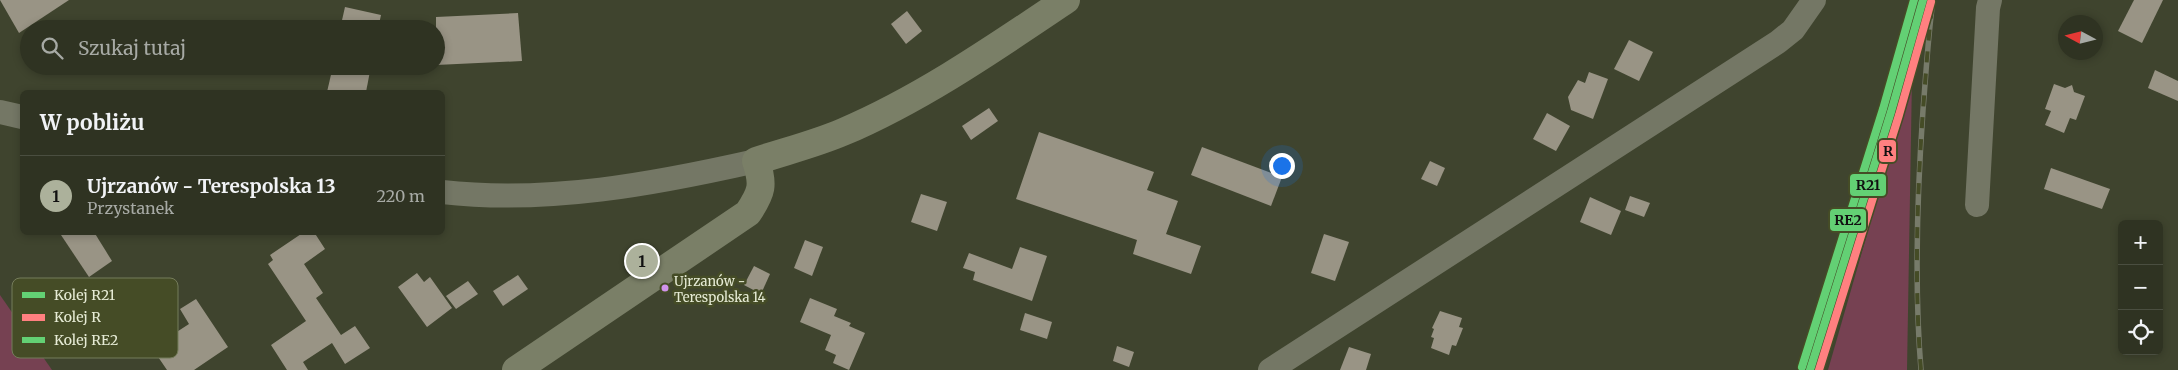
<!DOCTYPE html>
<html lang="pl">
<head>
<meta charset="utf-8">
<style>
	:root { --surface:#2f3322; --page:#373b2a; --text:#f1f3f6; --muted:#a7aaa5; --line:#4a4e40; --accent:#acb19b }
	body { margin:0; font-family:Merriweather,serif; background:var(--page); color:var(--text) }
	.controls { position:absolute; right:15px; bottom:15px; display:grid; overflow:hidden; border-radius:8px; box-shadow:0 2px 8px #0003 }
	.controls button { width:45px; height:45px; display:grid; place-items:center; padding:0; border:0; border-bottom:1px solid var(--line); background:var(--surface); color:var(--text); font:25px sans-serif }
	.compass { position:absolute; left:2058px; top:15px; width:45px; height:45px; border-radius:50%; background:var(--surface); box-shadow:0 2px 8px #0003; rotate:277deg }
	.you { position:absolute; left:1281px; top:165px; width:18px; height:18px; margin:-12px; border:4px solid #fff; border-radius:50%; background:#1a73e8; box-shadow:0 0 0 8px #1a73e833 }
	.badge { display:grid; place-items:center; width:32px; height:32px; border-radius:50%; background:var(--accent); color:#111; font-size:16px; font-weight:700 }
	.pin { position:absolute; translate:-50% -50%; border:2px solid #fff; box-shadow:0 1px 5px #0006 }
	.list { margin:0; padding:0; list-style:none }
	h2 { display:flex; justify-content:space-between; align-items:center; height:65px; margin:0; padding:0 20px; font-size:21px }
	h2 small { font-size:16px; font-weight:400; color:var(--muted) }
	.list li { display:grid; grid-template-columns:32px 1fr auto; gap:15px; align-items:center; box-sizing:border-box; height:80px; padding:0 20px; border-top:1px solid var(--line) }
	.list b { display:block; font-size:19px; white-space:nowrap }
	.list p { margin:0; font-size:16px; white-space:nowrap; color:var(--muted) }
	.list em { font-size:16px; font-style:normal; color:var(--muted) }
	.icon { flex:none; width:28px; height:28px; fill:none; stroke:currentColor; stroke-width:2; stroke-linecap:round; stroke-linejoin:round }
	.map { position:relative; flex:none; width:2178px; height:370px; overflow:hidden }
	.search { position:absolute; background:var(--surface); box-shadow:0 2px 8px #0003; left:20px; top:20px; width:425px; height:55px; display:flex; align-items:center; gap:12px; box-sizing:border-box; padding:0 18px; border-radius:28px; color:var(--muted); font-size:19px }
	.panel { position:absolute; background:var(--surface); box-shadow:0 2px 8px #0003; left:20px; top:90px; width:425px; height:145px; border-radius:8px }
	.map>svg:first-child { display:block }
</style>
</head>
<body>
<div class="map">
<svg width="2178" height="370" viewBox="0 0 2178 370">
	<rect width="100%" height="100%" fill="#3f442e"/>
	<g fill="#764152">
		<path d="M1912 78 1907 370H1828Z"/>
		<path d="M0 295 52 370H0Z"/>
	</g>
	<g fill="#999485">
		<path d="M0 0H69L19 33Z"/>
		<path d="M2134 0H2163L2142 43 2118 31Z"/>
		<path d="M345 7 381 15 378 29H340Z"/>
		<path d="M907 11 922 31 906 44 891 24Z"/>
		<path d="M518 13 522 61 436 65V17Z"/>
		<path d="M1629 40 1653 52 1639 81 1614 69Z"/>
		<path d="M333 66H371L366 92H327Z"/>
		<path d="M2155 70 2178 81V101L2148 88Z"/>
		<path d="M1589 72 1608 79 1593 119 1571 110 1568 97 1578 80 1585 83Z"/>
		<path d="M2054 84 2065 88 2072 85 2074 92 2085 96 2076 120 2070 118 2064 133 2045 125 2051 111 2045 109Z"/>
		<path d="M989 108 998 121 971 140 962 126Z"/>
		<path d="M1547 113 1570 126 1556 151 1533 139Z"/>
		<path d="M1039 132 1154 172 1147 190 1178 201 1166 234 1201 246 1191 274 1133 254 1137 240 1016 199Z"/>
		<path d="M1202 147 1282 177 1271 206 1191 175Z"/>
		<path d="M1430 161 1445 168 1437 186 1421 179Z"/>
		<path d="M2051 168 2110 189 2102 209 2044 189Z"/>
		<path d="M921 194 947 202 937 231 911 222Z"/>
		<path d="M1630 196 1650 203 1644 217 1625 210Z"/>
		<path d="M1590 197 1621 211 1611 235 1580 222Z"/>
		<path d="M59 232H94L112 261 89 277Z"/>
		<path d="M304 232H314L325 249 304 264 323 293 316 298 341 335 355 326 370 348 345 364 332 343 303 362 308 370H287L271 345 306 321 268 264 273 260 270 255Z"/>
		<path d="M1324 234 1349 242 1335 281 1311 273Z"/>
		<path d="M805 240 823 247 812 276 794 268Z"/>
		<path d="M1020 247 1047 256 1032 301 973 280 975 272 963 268 969 253 1012 269Z"/>
		<path d="M754 266 770 274 761 294 744 285Z"/>
		<path d="M417 273 424 282 430 277 452 308 427 327 398 287Z"/>
		<path d="M518 275 528 289 503 306 493 291Z"/>
		<path d="M468 281 478 294 456 309 446 296Z"/>
		<path d="M810 298 837 309 834 316 851 323 849 326 865 333 849 370 833 363 836 355 825 350 831 335 800 322Z"/>
		<path d="M196 299 228 347 194 370H167L152 348 189 324 180 309Z"/>
		<path d="M1440 311 1462 318 1459 327 1463 328 1456 346 1452 345 1449 355 1431 348 1434 338 1431 337 1434 329 1432 328Z"/>
		<path d="M1025 313 1052 322 1047 339 1020 330Z"/>
		<path d="M1117 346 1134 352 1129 367 1113 361Z"/>
		<path d="M1349 347 1371 354 1366 370H1340Z"/>
	</g>
	<g fill="none" stroke-linecap="round" stroke-linejoin="round">
		<g stroke="#747765" stroke-width="24">
			<path d="M0 112 22 117"/>
			<path d="M442 192C548 204 654 184 756 161"/>
			<path d="M1977 205 1988 8 1990 0"/>
			<path d="M1270 370 1778 42 1793 30 1814 0"/>
		</g>
		<path stroke="#7a7f67" stroke-width="28" d="M516 370 748 213C762 192 764 185 756 161 786 151 815 144 843 132 921 99 996 47 1066 0"/>
		<defs>
			<path id="rail" d="M1921 370C1914 284 1917 196 1923 110 1926 74 1928 36 1933 0"/>
		</defs>
		<use href="#rail" stroke="#777b6a" stroke-width="5.5"/>
		<use href="#rail" stroke="#454c26" stroke-width="4" stroke-dasharray="11" stroke-linecap="butt"/>
		<defs>
			<path id="rail-1" d="M1810 370 1891 112 1923 0"/>
			<path id="rail-2" d="M1819 370 1899 115 1931 2"/>
			<path id="rail-3" d="M1802 367 1883 109 1914 0"/>
		</defs>
		<use href="#rail-1" stroke="#454c26" stroke-width="11"/>
		<use href="#rail-2" stroke="#454c26" stroke-width="11"/>
		<use href="#rail-3" stroke="#454c26" stroke-width="11"/>
		<use href="#rail-1" stroke="#63d074" stroke-width="8"/>
		<use href="#rail-2" stroke="#ff8080" stroke-width="8"/>
		<use href="#rail-3" stroke="#63d074" stroke-width="8"/>
	</g>
	<circle fill="#d193ec" stroke="#454c26" stroke-width="2" cx="665" cy="288" r="4.5"/>
	<g text-anchor="middle" dominant-baseline="central" stroke-width="5" stroke-linejoin="round" paint-order="stroke">
		<g font-size="13" fill="#e6ebd5" stroke="#454c26" text-anchor="start">
			<text x="674" y="281">Ujrzanów -<tspan x="674" dy="16">Terespolska 14</tspan></text>
		</g>
	</g>
	<rect x="12" y="278" width="166" height="80" rx="8" fill="#454c26" stroke="#757c5b" stroke-width="1"/>
	<rect x="22" y="292" width="23" height="6" fill="#63d074"/>
	<rect x="22" y="314" width="23" height="7" fill="#ff8080"/>
	<rect x="22" y="337" width="23" height="6" fill="#63d074"/>
	<g font-size="14" fill="#e6ebd5">
		<text x="54" y="300">Kolej R21</text>
		<text x="54" y="322">Kolej R</text>
		<text x="54" y="345">Kolej RE2</text>
	</g>
	<g stroke="#454c26" stroke-width="2">
		<rect x="1878" y="139" width="19" height="24" rx="5" fill="#ff8080"/>
		<rect x="1849" y="173" width="38" height="24" rx="5" fill="#63d074"/>
		<rect x="1829" y="208" width="38" height="24" rx="5" fill="#63d074"/>
	</g>
	<g font-size="14" text-anchor="middle" font-weight="bold" fill="#111">
		<text x="1888" y="156">R</text>
		<text x="1868" y="190">R21</text>
		<text x="1848" y="225">RE2</text>
	</g>
</svg>
<div class="controls">
<button>+</button>
<button>−</button>
<button><svg class="icon" aria-label="locate" viewBox="0 0 24 24"><circle cx="12" cy="12" r="6"/><path d="M12 2v4M12 18v4M2 12h4M18 12h4"/></svg></button>
</div>
<svg class="compass" viewBox="-18 -18 36 36"><path d="M0-13l5 13h-10z" fill="#e53935"/><path d="M0 13l5-13h-10z" fill="#a7aaa5"/></svg>
<div class="you"></div>
<div class="pin badge" style="left:642px;top:261px">1</div>
<div class="search"><svg class="icon" aria-label="search" viewBox="0 0 24 24"><circle cx="10" cy="10" r="6"/><path d="M15 15l6 6"/></svg>Szukaj tutaj</div>
<section class="panel">
<h2>W pobliżu<small></small></h2>
<ul class="list">
<li><span class="badge">1</span><div><b>Ujrzanów - Terespolska 13</b><p>Przystanek</p></div><em>220 m</em></li>
</ul>
</section>
</div>
</body>
</html>
